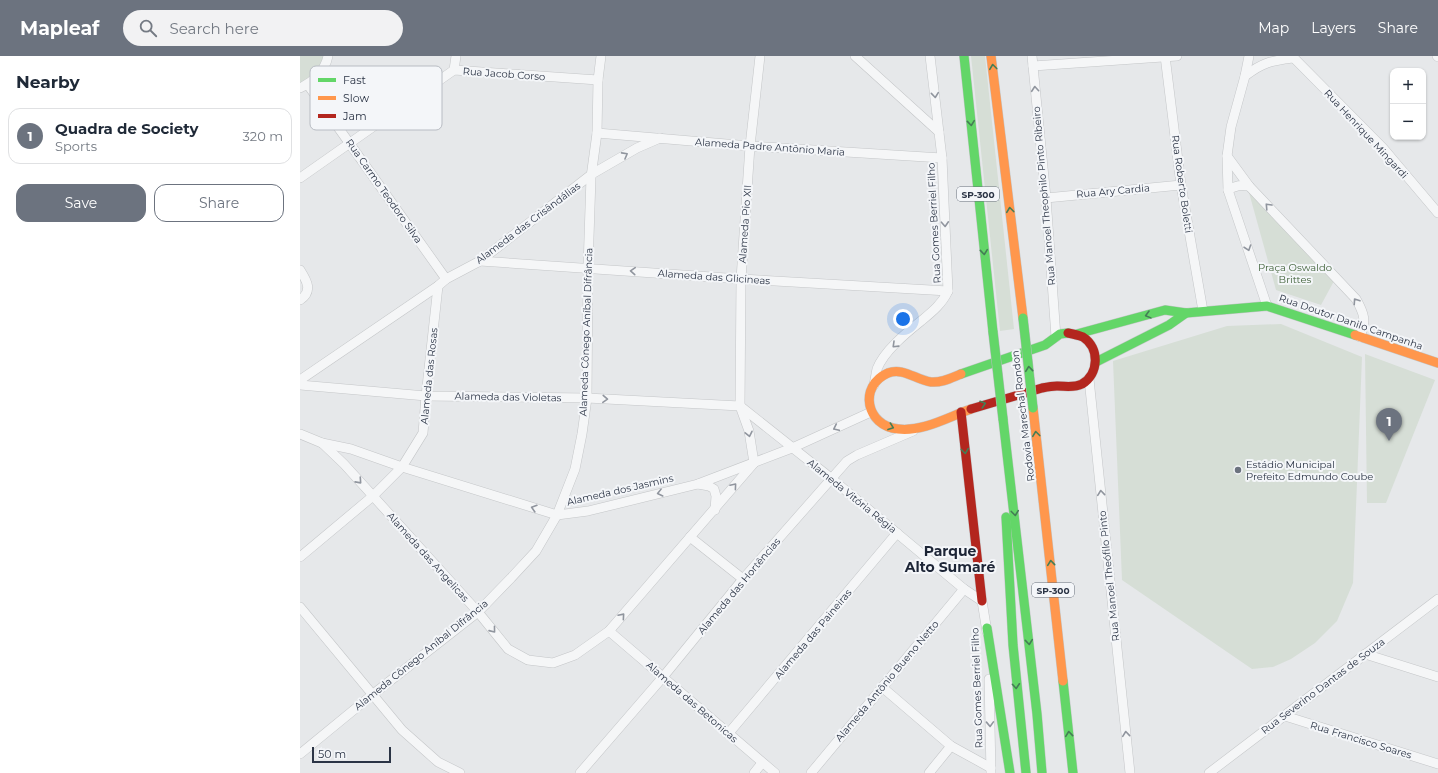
<!DOCTYPE html>
<html lang="en">
<head>
<meta charset="utf-8">
<style>
	:root { --surface:#fff; --page:#f2f2f3; --text:#1f2937; --muted:#747a83; --line:#e0e1e3; --accent:#6c737f }
	body { margin:0; font-family:Montserrat,sans-serif; background:var(--page); color:var(--text) }
	.controls { position:absolute; right:12px; top:12px; display:grid; overflow:hidden; border-radius:8px; box-shadow:0 1px 3px #0004 }
	.controls button { width:36px; height:36px; display:grid; place-items:center; padding:0; border:0; border-bottom:1px solid var(--line); background:var(--surface); color:var(--text); font:20px sans-serif }
	.scale { position:absolute; left:12px; bottom:10px; width:79px; box-sizing:border-box; padding-left:4px; border:2px solid #2b3445; border-top:0; font-size:11px; line-height:14px; white-space:nowrap; color:#2b3445; -webkit-text-stroke:3px #f4f6f9; paint-order:stroke }
	.you { position:absolute; left:603px; top:263px; width:14px; height:14px; margin:-10px; border:3px solid #fff; border-radius:50%; background:#1a73e8; box-shadow:0 0 0 6px #1a73e833 }
	.badge { display:grid; place-items:center; width:26px; height:26px; border-radius:50%; background:var(--accent); color:#fff; font-size:13px; font-weight:700 }
	.pin { position:absolute; translate:-50% -33px; filter:drop-shadow(0 1px 2px #0008) }
	.pin::after { content:''; position:absolute; top:21px; width:14px; height:12px; background:inherit; clip-path:polygon(0 0,100% 0,50% 100%) }
	.list { margin:0; padding:0; list-style:none }
	h2 { display:flex; justify-content:space-between; align-items:center; height:52px; margin:0; padding:0 16px; font-size:17px }
	h2 small { font-size:13px; font-weight:400; color:var(--muted) }
	.list li { display:grid; grid-template-columns:26px 1fr auto; gap:12px; align-items:center; box-sizing:border-box; height:56px; margin:0 8px 8px; padding:0 8px; border:1px solid var(--line); border-radius:12px }
	.list b { display:block; font-size:15px; white-space:nowrap }
	.list p { margin:0; font-size:13px; white-space:nowrap; color:var(--muted) }
	.list em { font-size:13px; font-style:normal; color:var(--muted) }
	.actions { display:flex; gap:8px; padding:12px 16px }
	.actions a { flex:1; padding:9px 0; border:1px solid var(--accent); border-radius:12px; text-align:center; font-size:14px; color:var(--accent) }
	.actions .main { background:var(--accent); color:#fff }
	.icon { flex:none; width:22px; height:22px; fill:none; stroke:currentColor; stroke-width:2; stroke-linecap:round; stroke-linejoin:round }
	.map { position:relative; flex:none; width:1138px; height:717px; overflow:hidden }
	header { display:flex; align-items:center; gap:24px; box-sizing:border-box; height:56px; padding:0 20px; background:var(--accent); color:#fff }
	header strong { font-size:19px }
	nav { display:flex; gap:22px; margin-inline-start:auto; font-size:14px }
	.search { width:280px; height:36px; background:var(--page); display:flex; align-items:center; gap:10px; box-sizing:border-box; padding:0 14px; border-radius:22px; color:var(--muted); font-size:15px }
	main { display:flex }
	aside { flex:1; background:var(--surface) }
	.map>svg:first-child { display:block }
</style>
</head>
<body>
<header>
<strong>Mapleaf</strong>
<div class="search"><svg class="icon" aria-label="search" viewBox="0 0 24 24"><circle cx="10" cy="10" r="6"/><path d="M15 15l6 6"/></svg>Search here</div>
<nav><a>Map</a><a>Layers</a><a>Share</a></nav>
</header>
<main>
<aside>
<h2>Nearby<small></small></h2>
<ul class="list">
<li><span class="badge">1</span><div><b>Quadra de Society</b><p>Sports</p></div><em>320 m</em></li>
</ul>
<div class="actions"><a class="main">Save</a><a>Share</a></div>
</aside>
<div class="map">
<svg width="1138" height="717" viewBox="0 0 1138 717">
	<rect width="100%" height="100%" fill="#e6e8ea"/>
	<g fill="#d6ded6">
		<path d="M0 0H26L17 17 0 30Z"/>
		<path d="M671 0H685L714 273 700 275Z"/>
		<path d="M948 133 1034 225 1021 249 976 234Z"/>
		<path d="M981 268 1062 301 1053 527 1037 565 1015 587 991 603 973 611 952 613 822 524 813 305 927 270Z"/>
		<path d="M1065 298 1135 324 1086 447H1067Z"/>
	</g>
	<g fill="none" stroke-linecap="round" stroke-linejoin="round">
		<defs>
			<g id="street">
				<path d="M555 0 639 76"/>
				<path d="M732 0 746 142 756 281"/>
				<path d="M865 0 881 129 903 255"/>
				<path d="M949 0 945 20 931 71 927 100 928 134 967 250"/>
				<path d="M992 0 1083 92 1138 157"/>
				<path d="M1137 0 1138 1"/>
				<path d="M733 10 877 0"/>
				<path d="M154 14 156 0"/>
				<path d="M945 20C963 6 971 5 993 2"/>
				<path d="M8 29 146 223"/>
				<path d="M0 32C13 26 25 15 28 0"/>
				<path d="M297 77 450 90 642 102"/>
				<path d="M927 100 949 130 1056 243C1065 259 1066 264 1060 281"/>
				<path d="M0 122 154 14 298 24"/>
				<path d="M928 134C936 129 941 129 949 130"/>
				<path d="M746 142 881 129"/>
				<path d="M180 205 441 223 648 235"/>
				<path d="M0 214C7 225 13 235 0 244"/>
				<path d="M789 323 830 717"/>
				<path d="M0 324 138 230 146 223 180 205 292 118 337 92 360 82"/>
				<path d="M0 329 126 340 287 342 440 350"/>
				<path d="M574 329C575 324 576 318 577 313 584 295 606 277 621 265 632 256 642 248 648 235L642 102 630 0"/>
				<path d="M440 350 532 423 664 533 682 545 687 576"/>
				<path d="M0 378 22 387 51 393 102 411 257 459 288 455 398 428 492 392 571 356"/>
				<path d="M22 387 44 408 178 556 208 593 228 604 253 607 275 599 309 575 454 407"/>
				<path d="M454 407 449 375 440 350 441 223 450 90 460 0"/>
				<path d="M398 428 409 430 414 433 416 440 415 454"/>
				<path d="M390 481 443 523"/>
				<path d="M0 501 73 440 102 411 123 377 126 340 138 230"/>
				<path d="M0 551 102 674 138 706 160 717"/>
				<path d="M309 575 475 717"/>
				<path d="M1065 598 1138 621"/>
				<path d="M689 623 691 717"/>
				<path d="M582 631 651 690 691 712"/>
				<path d="M985 660 1138 708"/>
				<path d="M428 678 597 477"/>
				<path d="M0 698 72 639 178 556 211 522 236 495 257 459 275 413 282 378 287 342 288 212 291 121 297 77 298 24 301 0"/>
				<path d="M280 717 363 621 443 523 547 405 557 399 613 375"/>
				<path d="M454 717 462 707"/>
				<path d="M511 717 664 533"/>
				<path d="M629 717 651 690"/>
				<path d="M909 717 1138 543"/>
			</g>
			<g id="fast">
				<path d="M664 0 693 276"/>
				<path d="M777 278 865 254 886 257 967 250 1055 279"/>
				<path d="M796 306 869 269 886 257"/>
				<path d="M661 318 745 289 760 278 768 277"/>
				<path d="M703 363 737 658 742 717"/>
				<path d="M706 461 713 589 726 717"/>
				<path d="M687 572 710 717"/>
				<path d="M763 625 773 717"/>
			</g>
			<g id="slow">
				<path d="M691 0 723 262"/>
				<path d="M1055 279 1138 307"/>
				<path d="M661 318C651 322 642 327 631 326 616 324 603 311 588 317 558 330 566 370 598 373 623 376 648 361 671 353"/>
				<path d="M733 352 763 625"/>
			</g>
			<g id="jam">
				<path d="M671 353 742 332C747 331 752 330 757 330 766 330 774 332 782 328 799 318 800 292 783 281 778 279 773 278 768 277"/>
				<path d="M661 356 682 545"/>
			</g>
		</defs>
		<use href="#street" stroke="#c4c6c8" stroke-width="10"/>
		<use href="#fast" stroke="#c4c6c8" stroke-width="10"/>
		<use href="#slow" stroke="#c4c6c8" stroke-width="10"/>
		<use href="#jam" stroke="#c4c6c8" stroke-width="10"/>
		<use href="#street" stroke="#f5f6f7" stroke-width="9"/>
		<use href="#fast" stroke="#63d668" stroke-width="9"/>
		<use href="#slow" stroke="#ff974d" stroke-width="9"/>
		<use href="#jam" stroke="#b3261e" stroke-width="9"/>
		<defs>
			<g id="fast-bridge">
				<path d="M723 262 733 352"/>
				<path d="M693 276 703 363"/>
			</g>
		</defs>
		<use href="#fast-bridge" stroke="#b8bbbf" stroke-width="10" stroke-linecap="butt"/>
		<use href="#fast-bridge" stroke="#63d668" stroke-width="9"/>
	</g>
	<defs><path id="oneway-chevron" d="M-2-3.5L2.5 0L-2 3.5" fill="none" stroke-width="1.6" stroke-linecap="round" stroke-linejoin="round"/></defs>
	<g stroke="#447d55">
		<use href="#oneway-chevron" transform="translate(693 11) rotate(-97)"/>
		<use href="#oneway-chevron" transform="translate(671 67) rotate(84)"/>
		<use href="#oneway-chevron" transform="translate(710 154) rotate(-97)"/>
		<use href="#oneway-chevron" transform="translate(684 196) rotate(84)"/>
		<use href="#oneway-chevron" transform="translate(848 259) rotate(165)"/>
		<use href="#oneway-chevron" transform="translate(729 313) rotate(-96)"/>
		<use href="#oneway-chevron" transform="translate(683 348) rotate(-18)"/>
		<use href="#oneway-chevron" transform="translate(591 371) rotate(20)"/>
		<use href="#oneway-chevron" transform="translate(736 378) rotate(-97)"/>
		<use href="#oneway-chevron" transform="translate(665 395) rotate(83)"/>
		<use href="#oneway-chevron" transform="translate(715 457) rotate(83)"/>
		<use href="#oneway-chevron" transform="translate(751 507) rotate(-96)"/>
		<use href="#oneway-chevron" transform="translate(729 586) rotate(84)"/>
		<use href="#oneway-chevron" transform="translate(716 630) rotate(86)"/>
		<use href="#oneway-chevron" transform="translate(769 678) rotate(-96)"/>
	</g>
	<g stroke="#90959e">
		<use href="#oneway-chevron" transform="translate(735 33) rotate(-95)"/>
		<use href="#oneway-chevron" transform="translate(635 39) rotate(84)"/>
		<use href="#oneway-chevron" transform="translate(325 99) rotate(-29)"/>
		<use href="#oneway-chevron" transform="translate(968 150) rotate(-133)"/>
		<use href="#oneway-chevron" transform="translate(645 168) rotate(87)"/>
		<use href="#oneway-chevron" transform="translate(948 192) rotate(71)"/>
		<use href="#oneway-chevron" transform="translate(333 215) rotate(-176)"/>
		<use href="#oneway-chevron" transform="translate(1056 245) rotate(-124)"/>
		<use href="#oneway-chevron" transform="translate(595 289) rotate(136)"/>
		<use href="#oneway-chevron" transform="translate(305 343) rotate(3)"/>
		<use href="#oneway-chevron" transform="translate(536 372) rotate(155)"/>
		<use href="#oneway-chevron" transform="translate(449 378) rotate(78)"/>
		<use href="#oneway-chevron" transform="translate(59 425) rotate(48)"/>
		<use href="#oneway-chevron" transform="translate(434 430) rotate(-50)"/>
		<use href="#oneway-chevron" transform="translate(360 437) rotate(166)"/>
		<use href="#oneway-chevron" transform="translate(801 437) rotate(-96)"/>
		<use href="#oneway-chevron" transform="translate(234 452) rotate(-163)"/>
		<use href="#oneway-chevron" transform="translate(322 560) rotate(-49)"/>
		<use href="#oneway-chevron" transform="translate(193 574) rotate(51)"/>
		<use href="#oneway-chevron" transform="translate(690 668) rotate(88)"/>
		<use href="#oneway-chevron" transform="translate(826 678) rotate(-96)"/>
	</g>
	<circle fill="#6c737f" stroke="#f4f6f9" stroke-width="1.5" cx="938" cy="414" r="4"/>
	<g text-anchor="middle" dominant-baseline="central" stroke-width="4" stroke-linejoin="round" paint-order="stroke">
		<g fill="#f4f6f9" stroke="#676e7b" stroke-width="1">
			<rect x="657" y="131" width="42" height="14" rx="3"/>
			<rect x="732" y="527" width="42" height="14" rx="3"/>
		</g>
		<g font-size="9" font-weight="bold" fill="#2b3445">
			<text x="678" y="138">SP-300</text>
			<text x="753" y="534">SP-300</text>
		</g>
		<g font-size="10" fill="#2b3445" stroke="#f4f6f9">
			<text transform="translate(204 18) rotate(4)">Rua Jacob Corso</text>
			<text transform="translate(1066 78) rotate(47)">Rua Henrique Mingardi</text>
			<text transform="translate(470 91) rotate(4)">Alameda Padre Antônio Maria</text>
			<text transform="translate(882 128) rotate(82)">Rua Roberto Boletti</text>
			<text transform="translate(84 135) rotate(55)">Rua Carmo Teodoro Silva</text>
			<text transform="translate(813 135) rotate(-5)">Rua Ary Cardia</text>
			<text transform="translate(744 140) rotate(-95)">Rua Manoel Theophilo Pinto Ribeiro</text>
			<text transform="translate(228 167) rotate(-37)">Alameda das Crisândálias</text>
			<text transform="translate(634 167) rotate(-93)">Rua Gomes Berriel Filho</text>
			<text transform="translate(445 168) rotate(-86)">Alameda Pio XII</text>
			<text transform="translate(414 221) rotate(4)">Alameda das Glicineas</text>
			<text transform="translate(1051 266) rotate(19)">Rua Doutor Danilo Campanha</text>
			<text transform="translate(286 276) rotate(-88)">Alameda Cônego Aníbal Difrância</text>
			<text transform="translate(129 320) rotate(-84)">Alameda das Rosas</text>
			<text transform="translate(208 341) rotate(1)">Alameda das Violetas</text>
			<text transform="translate(723 360) rotate(-97)">Rodovia Marechal Rondon</text>
			<text transform="translate(320 434) rotate(-13)">Alameda dos Jasmins</text>
			<text transform="translate(552 440) rotate(39)">Alameda Vitória Régia</text>
			<text transform="translate(128 501) rotate(48)">Alameda das Angelicas</text>
			<text transform="translate(809 520) rotate(-96)">Rua Manoel Theófilo Pinto</text>
			<text transform="translate(439 530) rotate(-50)">Alameda das Hortências</text>
			<text transform="translate(513 578) rotate(-50)">Alameda das Paineiras</text>
			<text transform="translate(121 599) rotate(-39)">Alameda Cônego Aníbal Difrância</text>
			<text transform="translate(587 625) rotate(-50)">Alameda Antônio Bueno Netto</text>
			<text transform="translate(1023 630) rotate(-37)">Rua Severino Dantas de Souza</text>
			<text transform="translate(677 632) rotate(-92)">Rua Gomes Berriel Filho</text>
			<text transform="translate(392 646) rotate(41)">Alameda das Betonicas</text>
			<text transform="translate(1061 684) rotate(17)">Rua Francisco Soares</text>
		</g>
		<g font-size="10" fill="#3f6138" stroke="#f4f6f9">
			<text x="995" y="211">Praça Oswaldo<tspan x="995" dy="12">Brittes</tspan></text>
		</g>
		<g font-size="10" fill="#2b3445" stroke="#f4f6f9" text-anchor="start">
			<text x="946" y="408">Estádio Municipal<tspan x="946" dy="12">Prefeito Edmundo Coube</tspan></text>
		</g>
		<g font-size="14" font-weight="bold" fill="#1d2536" stroke="#f4f6f9">
			<text x="650" y="495">Parque<tspan x="650" dy="16">Alto Sumaré</tspan></text>
		</g>
	</g>
	<rect x="10" y="10" width="132" height="64" rx="6" fill="#f4f6f9" stroke="#b8bcc3" stroke-width="1"/>
	<rect x="18" y="22" width="18" height="4" fill="#63d668"/>
	<rect x="18" y="40" width="18" height="4" fill="#ff974d"/>
	<rect x="18" y="58" width="18" height="4" fill="#b3261e"/>
	<g font-size="11" fill="#2b3445">
		<text x="43" y="28">Fast</text>
		<text x="43" y="46">Slow</text>
		<text x="43" y="64">Jam</text>
	</g>
</svg>
<div class="controls">
<button>+</button>
<button>−</button>
</div>
<div class="scale">50 m</div>
<div class="you"></div>
<div class="pin badge" style="left:1089px;top:385px">1</div>
</div>
</main>
</body>
</html>
